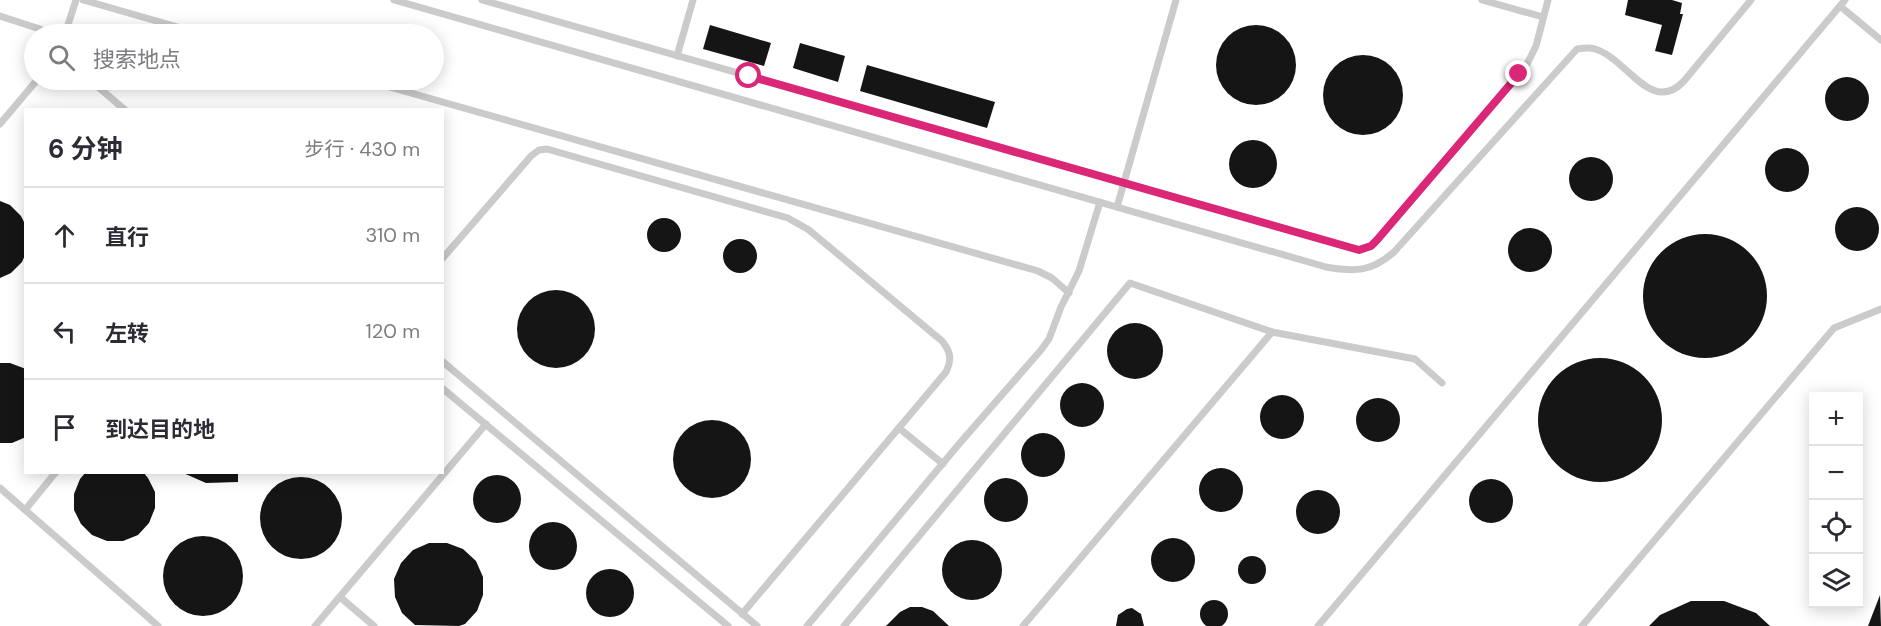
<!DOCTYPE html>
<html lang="zh">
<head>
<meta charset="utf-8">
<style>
	:root { --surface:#fff; --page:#f2f2f3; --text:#2b2b33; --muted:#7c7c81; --line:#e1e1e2 }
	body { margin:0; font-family:"DM Sans","Noto Sans SC",sans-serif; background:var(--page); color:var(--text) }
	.controls { position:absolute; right:18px; bottom:18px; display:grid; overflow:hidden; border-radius:0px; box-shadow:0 3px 15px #0003 }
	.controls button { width:54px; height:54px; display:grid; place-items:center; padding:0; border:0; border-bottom:2px solid var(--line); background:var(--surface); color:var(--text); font:30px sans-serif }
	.stop { position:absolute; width:18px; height:18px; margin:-14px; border:4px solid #db2777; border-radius:50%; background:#fff }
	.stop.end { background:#db2777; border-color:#fff; box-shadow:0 2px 6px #0008 }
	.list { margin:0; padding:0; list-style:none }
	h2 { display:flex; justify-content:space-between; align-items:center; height:78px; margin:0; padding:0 24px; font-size:26px }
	h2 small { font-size:20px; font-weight:400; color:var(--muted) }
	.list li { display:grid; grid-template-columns:39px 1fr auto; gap:18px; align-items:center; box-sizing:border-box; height:96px; padding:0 24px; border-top:2px solid var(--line) }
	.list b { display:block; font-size:22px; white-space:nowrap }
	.list em { font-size:20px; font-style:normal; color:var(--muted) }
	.icon { flex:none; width:33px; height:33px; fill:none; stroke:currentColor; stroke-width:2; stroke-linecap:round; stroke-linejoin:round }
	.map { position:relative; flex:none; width:1881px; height:626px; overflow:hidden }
	.search { position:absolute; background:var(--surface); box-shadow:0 3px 15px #0003; left:24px; top:24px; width:420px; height:66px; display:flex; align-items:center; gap:15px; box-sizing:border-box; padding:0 21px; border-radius:33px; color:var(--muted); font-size:22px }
	.panel { position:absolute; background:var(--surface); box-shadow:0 3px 15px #0003; left:24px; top:108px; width:420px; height:366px; border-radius:0px }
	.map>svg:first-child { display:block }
</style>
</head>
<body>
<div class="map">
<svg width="1881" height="626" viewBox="0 0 1881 626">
	<rect width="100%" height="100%" fill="#fff"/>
	<g fill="#151515">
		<path d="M1628 0H1672L1682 3 1680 14H1683L1672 55 1655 51 1662 25 1625 15Z"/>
		<path d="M710 25 771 43 764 66 703 49Z"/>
		<circle cx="1256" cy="65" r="40"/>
		<path d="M800 43 845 56 838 82 793 68Z"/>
		<circle cx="1363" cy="95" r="40"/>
		<path d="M867 65 995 102 987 128 860 91Z"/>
		<circle cx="1847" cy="99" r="22"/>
		<circle cx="1253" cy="164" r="24"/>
		<circle cx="1787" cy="170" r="22"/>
		<circle cx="1591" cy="179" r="22"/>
		<path d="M0 201 10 205 21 216 26 226V253L22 262 11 273 0 278Z"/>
		<circle cx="1857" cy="229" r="22"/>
		<circle cx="664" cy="235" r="17"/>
		<circle cx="1530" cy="250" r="22"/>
		<circle cx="1705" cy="296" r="62"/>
		<circle cx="740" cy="256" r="17"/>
		<circle cx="556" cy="329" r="39"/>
		<circle cx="1135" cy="351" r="28"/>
		<circle cx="1600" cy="420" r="62"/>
		<path d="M0 363H10L26 369V437L12 443H0Z"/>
		<circle cx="1082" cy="405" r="22"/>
		<circle cx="1282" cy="417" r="22"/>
		<circle cx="1378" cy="420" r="22"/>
		<circle cx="712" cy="459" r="39"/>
		<circle cx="1043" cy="455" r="22"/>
		<circle cx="1221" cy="490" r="22"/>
		<path d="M86 472H143L148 478 155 492V508L149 523 138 535 123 541H107L92 535 81 524 74 510V494L80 479Z"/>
		<path d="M181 472H238V482L206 483Z"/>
		<circle cx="497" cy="499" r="24"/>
		<circle cx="301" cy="518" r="41"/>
		<circle cx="1006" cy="500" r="22"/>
		<circle cx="1491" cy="501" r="22"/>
		<circle cx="1318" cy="512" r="22"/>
		<circle cx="553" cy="546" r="24"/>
		<circle cx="203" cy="576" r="40"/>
		<circle cx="1173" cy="560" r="22"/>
		<circle cx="972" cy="570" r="30"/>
		<path d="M429 543H447L463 549 476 561 483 577V595L477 611 465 624 459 626 415 625 402 613 395 597 394 579 401 563 413 550Z"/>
		<circle cx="1252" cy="570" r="14"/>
		<circle cx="610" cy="593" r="24"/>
		<path d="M1880 595 1881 626H1868Z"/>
		<circle cx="1214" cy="614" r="14"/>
		<path d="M1691 601H1724L1756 613 1770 626H1649L1660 615Z"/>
		<path d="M910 607H922L933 611 949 626H886L900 612Z"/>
		<path d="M1132 608 1141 614 1144 626H1116L1118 615 1127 609Z"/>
	</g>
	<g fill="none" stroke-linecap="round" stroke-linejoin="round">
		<g stroke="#cbcbcb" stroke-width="7">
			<path d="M83 0 202 34"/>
			<path d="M394 0 1326 267C1355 272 1371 272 1394 252L1577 49C1583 48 1589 47 1595 49 1627 58 1651 116 1684 81L1751 0"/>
			<path d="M482 0 1359 250 1371 246 1377 240 1526 66 1536 46 1548 0"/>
			<path d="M1482 0 1543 17"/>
			<path d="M1840 6 1881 40"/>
			<path d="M0 16 40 29 48 34"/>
			<path d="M65 34 76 0"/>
			<path d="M677 56 693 0"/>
			<path d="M90 80 125 110"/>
			<path d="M365 80 1038 271 1052 278 1069 293"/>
			<path d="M0 124 37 80"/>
			<path d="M1117 207 1176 0"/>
			<path d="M442 259 531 156 539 150 547 149 788 218 809 230 942 341C951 352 952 359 946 372L742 614"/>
			<path d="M442 361 757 626"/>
			<path d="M442 388 728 626"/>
			<path d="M899 428 943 464"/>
			<path d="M0 488 158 626"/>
			<path d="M25 510 56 472"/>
			<path d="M340 597 374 626"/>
			<path d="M315 626 486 424"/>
			<path d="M807 626 959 444 1041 350 1049 339 1061 307 1079 271 1100 202"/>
			<path d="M844 626 1130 283 1272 332 1415 359 1442 383"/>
			<path d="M1023 626 1272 332"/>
			<path d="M1318 626 1845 0"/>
			<path d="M1582 626 1834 328 1881 309"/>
		</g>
	</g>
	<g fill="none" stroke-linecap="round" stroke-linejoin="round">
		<path stroke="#db2777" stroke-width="8" d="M749 76 1359 250 1371 246 1377 240 1519 74"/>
	</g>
</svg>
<div class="controls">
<button>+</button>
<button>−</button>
<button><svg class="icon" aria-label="locate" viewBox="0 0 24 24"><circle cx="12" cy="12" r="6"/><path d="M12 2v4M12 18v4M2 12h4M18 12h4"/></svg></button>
<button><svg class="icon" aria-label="layers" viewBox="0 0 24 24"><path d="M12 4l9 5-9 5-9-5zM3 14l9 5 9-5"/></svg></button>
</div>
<div class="stop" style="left:749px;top:76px"></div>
<div class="stop end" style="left:1519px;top:74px"></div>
<div class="search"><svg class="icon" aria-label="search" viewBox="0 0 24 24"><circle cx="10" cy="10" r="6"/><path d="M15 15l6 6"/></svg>搜索地点</div>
<section class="panel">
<h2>6 分钟<small>步行 · 430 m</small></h2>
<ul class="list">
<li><svg class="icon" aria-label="ahead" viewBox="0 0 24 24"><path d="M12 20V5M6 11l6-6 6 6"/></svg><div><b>直行</b></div><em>310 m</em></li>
<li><svg class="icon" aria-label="left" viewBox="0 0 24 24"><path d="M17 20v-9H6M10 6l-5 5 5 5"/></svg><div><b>左转</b></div><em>120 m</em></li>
<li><svg class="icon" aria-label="arrive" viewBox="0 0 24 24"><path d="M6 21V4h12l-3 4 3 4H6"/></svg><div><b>到达目的地</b></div></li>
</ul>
</section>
</div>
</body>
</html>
